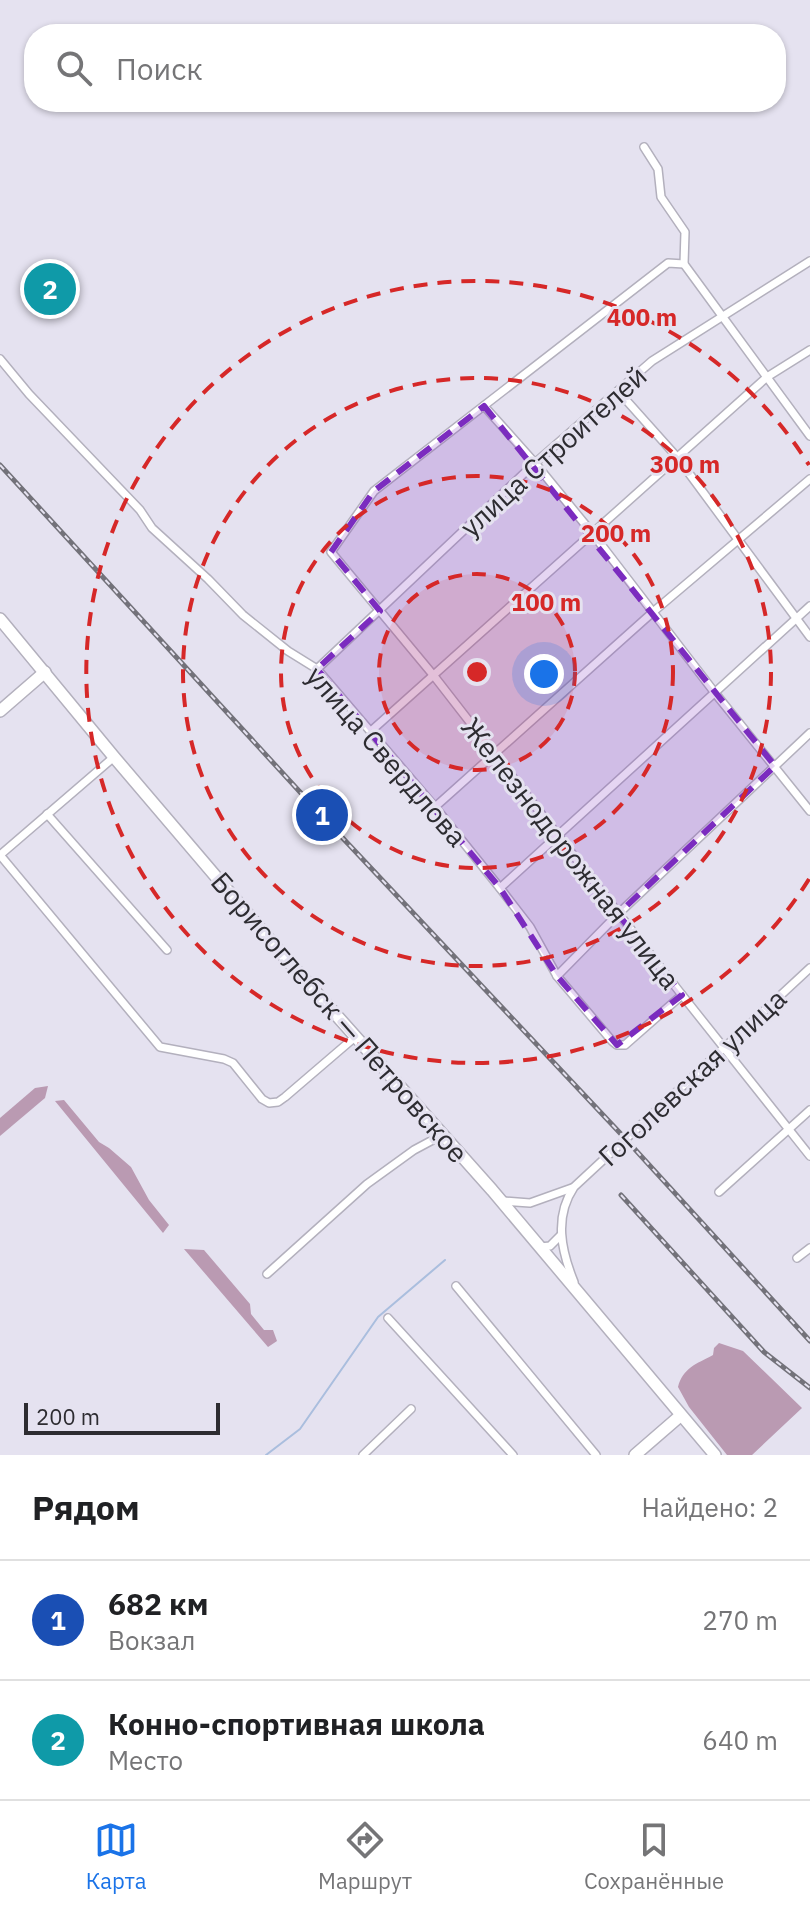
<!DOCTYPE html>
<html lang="ru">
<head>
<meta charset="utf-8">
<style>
	:root { --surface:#fff; --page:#f2f2f2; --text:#202124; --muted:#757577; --line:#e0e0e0; --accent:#1a73e8 }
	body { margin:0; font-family:"IBM Plex Sans",sans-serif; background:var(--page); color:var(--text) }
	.scale { position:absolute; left:24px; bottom:20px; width:196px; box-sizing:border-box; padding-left:8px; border:4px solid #2d2c31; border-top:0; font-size:22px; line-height:28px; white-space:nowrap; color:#2d2c31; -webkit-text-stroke:6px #e5e2f0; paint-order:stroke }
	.you { position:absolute; left:544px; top:674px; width:28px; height:28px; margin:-20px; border:6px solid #fff; border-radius:50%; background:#1a73e8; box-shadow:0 0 0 12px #1a73e833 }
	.badge { display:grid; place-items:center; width:52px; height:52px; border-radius:50%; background:var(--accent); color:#fff; font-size:26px; font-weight:700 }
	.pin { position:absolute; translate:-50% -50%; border:4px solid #fff; box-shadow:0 2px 8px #0006 }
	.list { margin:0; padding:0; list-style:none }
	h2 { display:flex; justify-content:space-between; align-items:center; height:104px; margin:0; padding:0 32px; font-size:34px }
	h2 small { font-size:26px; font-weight:400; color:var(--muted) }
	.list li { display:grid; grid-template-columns:52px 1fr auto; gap:24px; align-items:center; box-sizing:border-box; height:120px; padding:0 32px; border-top:2px solid var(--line) }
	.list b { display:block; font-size:30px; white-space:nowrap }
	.list p { margin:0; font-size:26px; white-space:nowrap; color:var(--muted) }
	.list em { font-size:26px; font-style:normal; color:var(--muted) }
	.icon { flex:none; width:44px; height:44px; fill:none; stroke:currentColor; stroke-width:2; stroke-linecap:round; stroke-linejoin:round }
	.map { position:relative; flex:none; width:810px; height:1455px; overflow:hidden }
	.search { position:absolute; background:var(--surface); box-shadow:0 2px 6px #0004; left:24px; right:24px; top:24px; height:88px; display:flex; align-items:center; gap:20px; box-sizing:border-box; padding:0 28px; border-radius:32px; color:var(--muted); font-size:30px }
	.sheet { height:344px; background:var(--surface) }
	nav { display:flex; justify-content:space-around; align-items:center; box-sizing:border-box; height:112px; border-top:2px solid var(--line); background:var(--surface); font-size:22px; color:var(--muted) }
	nav a { display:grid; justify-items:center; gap:4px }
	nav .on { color:var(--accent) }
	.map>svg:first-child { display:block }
</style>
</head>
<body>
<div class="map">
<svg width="810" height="1455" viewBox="0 0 810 1455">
	<rect width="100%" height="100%" fill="#e5e2f0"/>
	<g fill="#ba9ab2">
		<path d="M48 1086 45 1098 0 1136V1118L35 1088Z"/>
		<path d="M64 1100 99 1142 109 1148 131 1167 149 1200 169 1225 163 1233 55 1101Z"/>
		<path d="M184 1249 204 1250 250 1304 251 1314 264 1330H273L277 1341 268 1347Z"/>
		<path d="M719 1343 743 1351 802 1408 752 1455H727L689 1407 678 1387C683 1368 696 1364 713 1355L714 1348Z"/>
	</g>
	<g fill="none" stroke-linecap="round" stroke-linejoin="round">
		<path stroke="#aabede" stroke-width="2" d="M266 1455 300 1429 378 1317 445 1260"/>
		<defs>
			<g id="street">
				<path d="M644 147 658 169 661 197 685 232 684 264 810 436"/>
				<path d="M684 264 668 263 374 491 331 552 434 676 682 995 810 1156"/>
				<path d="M0 359 29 394 140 510 152 528 208 579 243 615 288 651 317 669 435 807 500 888 530 927 557 976 612 1041 617 1045H625L682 995"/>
				<path d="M618 391 677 457 810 637"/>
				<path d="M484 406 535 463 593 534 715 693 810 811"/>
				<path d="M317 669 535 463 652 361 810 261"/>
				<path d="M371 731 767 377 810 350"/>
				<path d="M435 807 653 612 810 479"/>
				<path d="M47 814 167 950"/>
				<path d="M0 855 160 1047 224 1059 233 1063 262 1099 269 1103 278 1102 285 1097 355 1037"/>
				<path d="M0 855 114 757"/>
				<path d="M500 888 810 606"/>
				<path d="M557 976 618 914 810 733"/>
				<path d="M719 1192 810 1110"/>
				<path d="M503 1201 530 1203 572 1188"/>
				<path d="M540 1247 550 1246 561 1235"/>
				<path d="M797 1258 810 1248"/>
				<path d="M267 1274 367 1184 414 1150 442 1135"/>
				<path d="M574 1282C561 1250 554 1217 574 1187L810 968"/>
				<path d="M456 1286 596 1455"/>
				<path d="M388 1318 513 1455"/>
				<path d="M363 1455 411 1409"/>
			</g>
			<g id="secondary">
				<path d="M0 619 114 757 281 953 492 1190 715 1455"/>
				<path d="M0 711 45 672"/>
				<path d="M635 1455 680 1416"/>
			</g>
		</defs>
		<use href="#street" stroke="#b3b0bd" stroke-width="10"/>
		<use href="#secondary" stroke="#b3b0bd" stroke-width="14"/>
		<use href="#street" stroke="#fff" stroke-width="7"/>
		<use href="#secondary" stroke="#fff" stroke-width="11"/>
		<defs>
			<g id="rail">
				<path d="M0 465 322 816 620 1133 810 1341"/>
				<path d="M621 1195 764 1352 810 1388"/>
			</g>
		</defs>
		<use href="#rail" stroke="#73727a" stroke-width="5"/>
		<use href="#rail" stroke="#e5e2f0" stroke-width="2" stroke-dasharray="6" stroke-linecap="butt"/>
	</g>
	<path fill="#7b2cbf" fill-opacity="0.2" stroke="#7b2cbf" stroke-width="6" stroke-dasharray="16 10" stroke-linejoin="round" d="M484 406 775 766 618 914 682 995 617 1045 557 976 500 888 317 669 380 611 331 552 374 491Z"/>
	<circle cx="477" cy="672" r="98" fill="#d62828" fill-opacity=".12"/>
	<g fill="none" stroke="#d62828" stroke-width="4" stroke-dasharray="14 10">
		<circle cx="477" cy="672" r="98"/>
		<circle cx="477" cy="672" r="196"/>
		<circle cx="477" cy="672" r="294"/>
		<path d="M809 879A391 391 0 1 1 809 465"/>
	</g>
	<g text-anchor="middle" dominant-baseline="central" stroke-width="6" stroke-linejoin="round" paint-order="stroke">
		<g font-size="28" fill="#2d2c31" stroke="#e5e2f0">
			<text transform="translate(553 451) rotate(-42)">улица Строителей</text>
			<text transform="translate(387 756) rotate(49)">улица Свердлова</text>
			<text transform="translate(571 853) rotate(52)">Железнодорожная улица</text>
			<text transform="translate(340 1017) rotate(49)">Борисоглебск — Петровское</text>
			<text transform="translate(692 1077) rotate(-43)">Гоголевская улица</text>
		</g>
	</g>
	<circle cx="477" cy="672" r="12" fill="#d62828" stroke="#e5e2f0" stroke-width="4"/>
	<g font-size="24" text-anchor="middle" font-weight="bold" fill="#d62828" stroke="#e5e2f0" stroke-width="6" stroke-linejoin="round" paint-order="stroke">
		<text x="642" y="326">400 m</text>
		<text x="685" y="473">300 m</text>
		<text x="616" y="542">200 m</text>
		<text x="546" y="611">100 m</text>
	</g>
</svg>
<div class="scale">200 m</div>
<div class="you"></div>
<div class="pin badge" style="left:322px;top:815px;background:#1a4fb4">1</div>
<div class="pin badge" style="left:50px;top:289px;background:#0f9aa8">2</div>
<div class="search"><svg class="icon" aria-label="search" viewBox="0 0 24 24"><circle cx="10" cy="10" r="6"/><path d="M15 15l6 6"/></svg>Поиск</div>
</div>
<section class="sheet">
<h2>Рядом<small>Найдено: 2</small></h2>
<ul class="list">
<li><span class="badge" style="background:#1a4fb4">1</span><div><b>682 км</b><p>Вокзал</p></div><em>270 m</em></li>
<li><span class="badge" style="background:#0f9aa8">2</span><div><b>Конно-спортивная школа</b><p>Место</p></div><em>640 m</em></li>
</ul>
</section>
<nav>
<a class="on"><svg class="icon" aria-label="map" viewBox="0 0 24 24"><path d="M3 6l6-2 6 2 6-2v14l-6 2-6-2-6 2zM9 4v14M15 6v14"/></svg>Карта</a>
<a><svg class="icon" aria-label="directions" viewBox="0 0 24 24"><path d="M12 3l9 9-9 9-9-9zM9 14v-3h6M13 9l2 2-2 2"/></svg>Маршрут</a>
<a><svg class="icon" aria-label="saved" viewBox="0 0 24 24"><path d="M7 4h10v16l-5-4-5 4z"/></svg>Сохранённые</a>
</nav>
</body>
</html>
